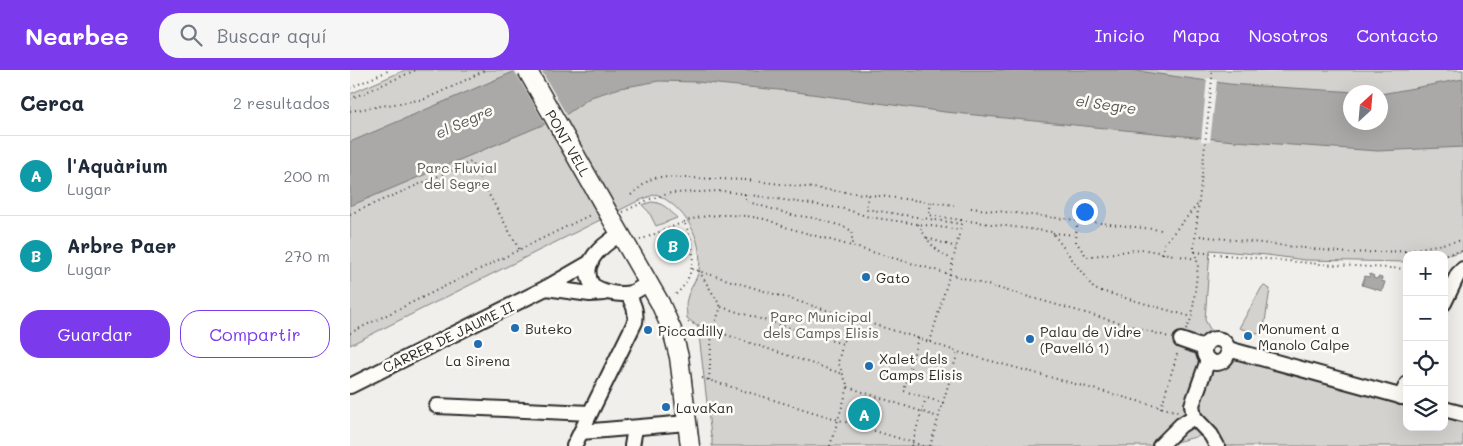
<!DOCTYPE html>
<html lang="es">
<head>
<meta charset="utf-8">
<style>
	:root { --surface:#fff; --page:#f6f6f7; --text:#1f2937; --muted:#747a83; --line:#e0e1e3; --accent:#7c3aed }
	body { margin:0; font-family:Mali,sans-serif; background:var(--page); color:var(--text) }
	.controls { position:absolute; right:15px; bottom:15px; display:grid; overflow:hidden; border-radius:10px; box-shadow:0 5px 20px #0002 }
	.controls button { width:45px; height:45px; display:grid; place-items:center; padding:0; border:0; border-bottom:1px solid var(--line); background:var(--surface); color:var(--text); font:25px sans-serif }
	.compass { position:absolute; left:993px; top:15px; width:45px; height:45px; border-radius:50%; background:var(--surface); box-shadow:0 5px 20px #0002; rotate:26deg }
	.you { position:absolute; left:734px; top:141px; width:18px; height:18px; margin:-12px; border:4px solid #fff; border-radius:50%; background:#1a73e8; box-shadow:0 0 0 8px #1a73e833 }
	.badge { display:grid; place-items:center; width:32px; height:32px; border-radius:50%; background:var(--accent); color:#fff; font-size:16px; font-weight:700 }
	.pin { position:absolute; translate:-50% -50%; border:2px solid #fff; box-shadow:0 1px 5px #0006 }
	.list { margin:0; padding:0; list-style:none }
	h2 { display:flex; justify-content:space-between; align-items:center; height:65px; margin:0; padding:0 20px; font-size:21px }
	h2 small { font-size:16px; font-weight:400; color:var(--muted) }
	.list li { display:grid; grid-template-columns:32px 1fr auto; gap:15px; align-items:center; box-sizing:border-box; height:80px; padding:0 20px; border-top:1px solid var(--line) }
	.list b { display:block; font-size:19px; white-space:nowrap }
	.list p { margin:0; font-size:16px; white-space:nowrap; color:var(--muted) }
	.list em { font-size:16px; font-style:normal; color:var(--muted) }
	.actions { display:flex; gap:10px; padding:15px 20px }
	.actions a { flex:1; padding:11px 0; border:1px solid var(--accent); border-radius:20px; text-align:center; font-size:18px; color:var(--accent) }
	.actions .main { background:var(--accent); color:#fff }
	.icon { flex:none; width:28px; height:28px; fill:none; stroke:currentColor; stroke-width:2; stroke-linecap:round; stroke-linejoin:round }
	.map { position:relative; flex:none; width:1113px; height:376px; overflow:hidden }
	header { display:flex; align-items:center; gap:30px; box-sizing:border-box; height:70px; padding:0 25px; background:var(--accent); color:#fff }
	header strong { font-size:24px }
	nav { display:flex; gap:28px; margin-inline-start:auto; font-size:18px }
	.search { width:350px; height:45px; background:var(--page); display:flex; align-items:center; gap:12px; box-sizing:border-box; padding:0 18px; border-radius:20px; color:var(--muted); font-size:19px }
	main { display:flex }
	aside { flex:1; background:var(--surface) }
	.map>svg:first-child { display:block }
</style>
</head>
<body>
<header>
<strong>Nearbee</strong>
<div class="search"><svg class="icon" aria-label="search" viewBox="0 0 24 24"><circle cx="10" cy="10" r="6"/><path d="M15 15l6 6"/></svg>Buscar aquí</div>
<nav><a>Inicio</a><a>Mapa</a><a>Nosotros</a><a>Contacto</a></nav>
</header>
<main>
<aside>
<h2>Cerca<small>2 resultados</small></h2>
<ul class="list">
<li><span class="badge" style="background:#0f9aa8">A</span><div><b>l'Aquàrium</b><p>Lugar</p></div><em>200 m</em></li>
<li><span class="badge" style="background:#0f9aa8">B</span><div><b>Arbre Paer</b><p>Lugar</p></div><em>270 m</em></li>
</ul>
<div class="actions"><a class="main">Guardar</a><a>Compartir</a></div>
</aside>
<div class="map">
<svg width="1113" height="376" viewBox="0 0 1113 376">
	<rect width="100%" height="100%" fill="#f0efeb"/>
	<filter id="ink" filterUnits="userSpaceOnUse"><feTurbulence type="fractalNoise" baseFrequency=".02" numOctaves="2"/><feDisplacementMap in="SourceGraphic" scale="10" xChannelSelector="R" yChannelSelector="G"/><feConvolveMatrix kernelMatrix="1 2 1 2 8 2 1 2 1" color-interpolation-filters="sRGB"/></filter>
	<g filter="url(#ink)">
		<g fill="#d3d2cf" stroke="#7f7e7d" fill-rule="evenodd">
			<path d="M55 0H1113V181L1094 186V185H1057V192L955 190 917 185 860 180 855 250 865 268 858 271 854 277 863 292C870 294 875 290 878 283L1057 328V357H1094V339L1113 344V376H871L865 362 810 376H362V367L361 366 348 257 337 248C337 241 335 235 337 229 339 219 347 210 349 200 354 168 334 137 306 124L288 131 0 275V24ZM1001 22H1030V52H1001Z"/>
			<path d="M301 132C312 132 320 140 327 148L306 156 299 142 292 135Z"/>
			<path d="M914 216 920 219 913 265 889 258 912 217Z"/>
		</g>
		<g fill="#aaa9a7" stroke="#777775">
			<path d="M168 0H780L879 14 1006 22H1001V52H1030L1031 24 1113 9V77L1028 81 884 71 595 42 439 21 347 12 309 11 270 18 241 27 214 46 0 136V72Z"/>
			<path d="M1020 204 1024 206 1023 208 1027 209 1028 207 1032 208 1031 211 1035 212 1032 221 1012 215 1015 206 1019 207Z"/>
		</g>
		<g fill="#f0efeb">
			<path d="M164 0H191L217 46 196 56Z"/>
			<path d="M857 8 867 10 860 72 851 71Z"/>
		</g>
		<g fill="none" stroke-linecap="round" stroke-linejoin="round">
			<defs>
				<g id="minor">
					<path d="M270 164C253 175 229 192 242 215 252 222 269 226 281 223 287 221 293 216 299 213"/>
					<path d="M196 218 240 224 254 223"/>
					<path d="M1094 233 1108 204 1113 199"/>
					<circle cx="866" cy="281" r="12"/>
					<path d="M831 270 854 278"/>
					<path d="M878 279 1057 328"/>
					<path d="M858 290 842 335 844 347 861 365 867 376"/>
					<path d="M0 316 196 218 241 192"/>
					<path d="M1051 327 1057 314"/>
					<path d="M87 336 240 343"/>
					<path d="M1094 339 1113 344"/>
					<path d="M231 362 337 353"/>
					<path d="M224 376 285 252C287 241 283 234 278 224"/>
					<path d="M282 376 285 358"/>
					<path d="M810 376 831 355 844 347"/>
				</g>
				<path id="major" d="M260 146 310 233 322 260 329 287 340 376"/>
			</defs>
			<use href="#minor" stroke="#2b2b2b" stroke-width="18"/>
			<use href="#major" stroke="#2b2b2b" stroke-width="21"/>
			<g stroke="#2b2b2b" stroke-width="2" stroke-dasharray="1 4" stroke-linecap="butt">
				<path d="M0 18 40 0"/>
				<path d="M0 29 66 0"/>
				<path d="M0 41 75 29 106 15 135 0"/>
				<path d="M395 124V131L442 145 464 148 492 156 502 161V175"/>
				<path d="M281 125 299 110 308 107 397 110 604 135"/>
				<path d="M581 132 579 145 611 150V154"/>
				<path d="M621 138 811 160"/>
				<path d="M273 142 300 129 321 123 373 121 495 139 519 147 610 160 611 154 516 139 518 125"/>
				<path d="M0 144 121 92 169 179"/>
				<path d="M611 150 702 162 744 219 842 247"/>
				<path d="M727 151 726 172 737 187 791 179 846 189"/>
				<path d="M334 152C354 143 388 144 409 148 418 149 427 154 435 157L819 267"/>
				<path d="M568 154C577 170 585 182 602 189"/>
				<path d="M703 163 726 165"/>
				<path d="M850 166 998 183 1055 181 1113 170"/>
				<path d="M577 168 606 177"/>
				<path d="M290 170 334 152C347 178 347 207 324 226"/>
				<path d="M1055 181 1057 190"/>
				<path d="M845 182 969 194 1057 199"/>
				<path d="M813 184 814 174"/>
				<path d="M1091 185 1113 181"/>
				<path d="M342 199 568 268 608 282 828 342"/>
				<path d="M349 201 371 237"/>
				<path d="M338 252 493 304"/>
				<path d="M836 260 842 247 848 195 844 178"/>
				<path d="M0 263 242 144"/>
				<path d="M568 268 554 321 594 333"/>
				<path d="M580 272 600 203 610 161"/>
				<path d="M352 308 574 376"/>
				<path d="M359 310 362 261 371 237 493 274"/>
				<path d="M498 317 588 347"/>
				<path d="M811 338 828 281"/>
				<path d="M480 376 498 317 488 292 500 247"/>
				<path d="M561 376 576 328"/>
				<path d="M580 376 608 282"/>
			</g>
			<use href="#minor" stroke="#fdfcf7" stroke-width="14"/>
			<use href="#major" stroke="#fdfcf7" stroke-width="18"/>
			<defs>
				<path id="major-bridge" d="M177 0 260 146"/>
			</defs>
			<use href="#major-bridge" stroke="#2b2b2b" stroke-width="21" stroke-linecap="butt"/>
			<g stroke="#2b2b2b" stroke-width="2" stroke-dasharray="1 4" stroke-linecap="butt">
				<path d="M814 174 848 134"/>
				<path d="M844 178 863 0"/>
			</g>
			<use href="#major-bridge" stroke="#fdfcf7" stroke-width="18"/>
		</g>
	</g>
	<g fill="#1f6fb2" stroke="#fdfcf7" stroke-width="2">
		<circle cx="516" cy="207" r="5"/>
		<circle cx="165" cy="258" r="5"/>
		<circle cx="298" cy="260" r="5"/>
		<circle cx="898" cy="266" r="5"/>
		<circle cx="680" cy="269" r="5"/>
		<circle cx="128" cy="274" r="5"/>
		<circle cx="519" cy="296" r="5"/>
		<circle cx="316" cy="337" r="5"/>
	</g>
	<g text-anchor="middle" dominant-baseline="central" stroke-width="5" stroke-linejoin="round" paint-order="stroke">
		<g font-size="14" fill="#2b2b2b" stroke="#fdfcf7">
			<text transform="translate(218 73) rotate(60)">PONT VELL</text>
			<text transform="translate(98 267) rotate(-26)">CARRER DE JAUME II</text>
		</g>
		<g font-size="14" fill="#555554" stroke="#fdfcf7">
			<text x="107" y="97">Parc Fluvial<tspan x="107" dy="16">del Segre</tspan></text>
			<text x="471" y="246">Parc Municipal<tspan x="471" dy="16">dels Camps Elisis</tspan></text>
		</g>
		<g font-size="14" fill="#2b2b2b" stroke="#fdfcf7" text-anchor="start">
			<text x="526" y="207">Gato</text>
			<text x="175" y="258">Buteko</text>
			<text x="908" y="258">Monument a<tspan x="908" dy="16">Manolo Calpe</tspan></text>
			<text x="308" y="260">Piccadilly</text>
			<text x="690" y="261">Palau de Vidre<tspan x="690" dy="16">(Pavelló 1)</tspan></text>
			<text x="529" y="288">Xalet dels<tspan x="529" dy="16">Camps Elisis</tspan></text>
			<text x="128" y="290" text-anchor="middle">La Sirena</text>
			<text x="326" y="337">LavaKan</text>
		</g>
		<g font-size="15" font-style="italic" fill="#575756" stroke="#fdfcf7">
			<text transform="translate(756 34) rotate(8)">el Segre</text>
			<text transform="translate(114 51) rotate(-24)">el Segre</text>
		</g>
	</g>
</svg>
<div class="controls">
<button>+</button>
<button>−</button>
<button><svg class="icon" aria-label="locate" viewBox="0 0 24 24"><circle cx="12" cy="12" r="6"/><path d="M12 2v4M12 18v4M2 12h4M18 12h4"/></svg></button>
<button><svg class="icon" aria-label="layers" viewBox="0 0 24 24"><path d="M12 4l9 5-9 5-9-5zM3 14l9 5 9-5"/></svg></button>
</div>
<svg class="compass" viewBox="-18 -18 36 36"><path d="M0-13l5 13h-10z" fill="#e53935"/><path d="M0 13l5-13h-10z" fill="#747a83"/></svg>
<div class="you"></div>
<div class="pin badge" style="left:514px;top:344px;background:#0f9aa8">A</div>
<div class="pin badge" style="left:323px;top:175px;background:#0f9aa8">B</div>
</div>
</main>
</body>
</html>
